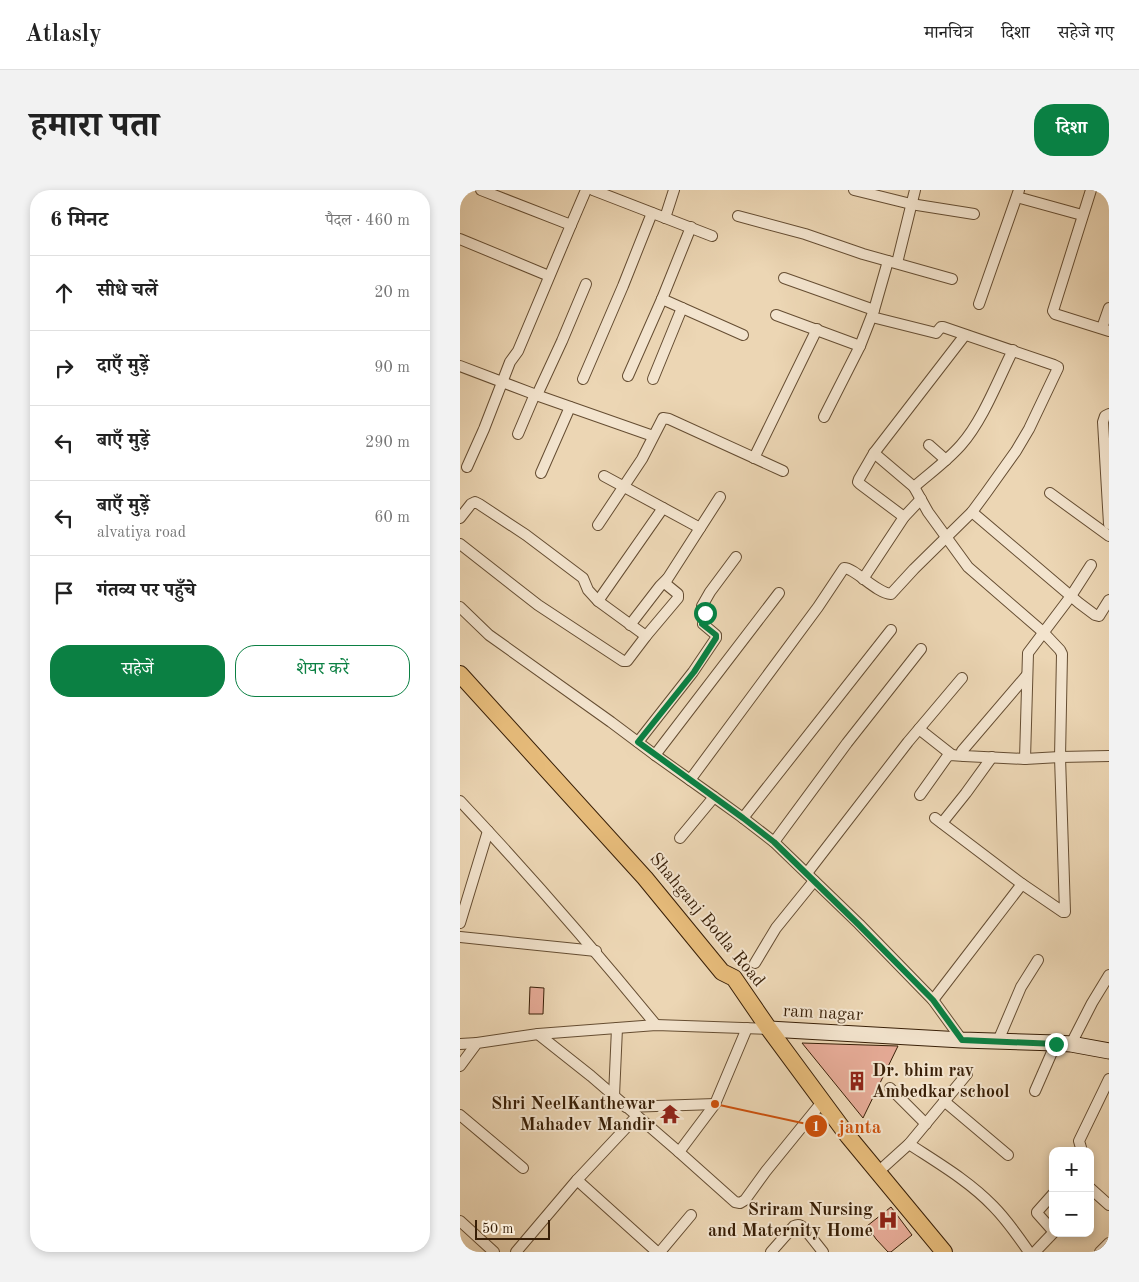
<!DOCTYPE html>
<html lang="hi">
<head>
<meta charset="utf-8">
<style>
	:root { --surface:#fff; --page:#f2f2f2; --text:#222; --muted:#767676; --line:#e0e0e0; --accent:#0b8043 }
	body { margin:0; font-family:"Old Standard TT","Noto Serif Devanagari",serif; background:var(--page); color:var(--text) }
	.controls { position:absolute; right:15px; bottom:15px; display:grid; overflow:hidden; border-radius:10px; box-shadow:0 2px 8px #0003 }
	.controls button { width:45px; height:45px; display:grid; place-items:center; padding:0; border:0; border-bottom:1px solid var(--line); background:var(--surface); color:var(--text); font:25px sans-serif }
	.scale { position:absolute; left:15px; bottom:12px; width:75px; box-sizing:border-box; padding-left:5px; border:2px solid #381f07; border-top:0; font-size:14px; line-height:18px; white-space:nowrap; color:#381f07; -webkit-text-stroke:4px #f3e4ce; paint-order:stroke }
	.stop { position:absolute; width:15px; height:15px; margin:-11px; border:4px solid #0b8043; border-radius:50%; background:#fff }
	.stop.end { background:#0b8043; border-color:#fff; box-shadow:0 1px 5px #0008 }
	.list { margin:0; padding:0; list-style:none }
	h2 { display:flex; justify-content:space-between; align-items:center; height:65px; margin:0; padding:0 20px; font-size:21px }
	h2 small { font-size:16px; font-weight:400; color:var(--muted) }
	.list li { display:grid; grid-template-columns:32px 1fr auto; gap:15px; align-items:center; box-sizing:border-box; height:75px; padding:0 20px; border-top:1px solid var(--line) }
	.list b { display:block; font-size:19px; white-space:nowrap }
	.list p { margin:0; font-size:16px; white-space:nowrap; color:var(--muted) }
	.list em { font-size:16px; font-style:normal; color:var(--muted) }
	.actions { display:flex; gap:10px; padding:15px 20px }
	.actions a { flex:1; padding:11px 0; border:1px solid var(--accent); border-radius:20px; text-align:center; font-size:18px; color:var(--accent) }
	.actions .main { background:var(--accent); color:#fff }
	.icon { flex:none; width:28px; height:28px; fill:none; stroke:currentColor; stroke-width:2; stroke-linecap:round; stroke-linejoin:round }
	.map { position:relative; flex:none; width:649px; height:1062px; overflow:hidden; border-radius:20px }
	header { display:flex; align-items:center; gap:30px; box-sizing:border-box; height:70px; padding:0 25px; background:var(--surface); border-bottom:1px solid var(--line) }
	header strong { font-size:24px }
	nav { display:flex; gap:28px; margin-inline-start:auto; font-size:18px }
	.intro { display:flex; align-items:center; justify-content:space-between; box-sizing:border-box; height:120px; padding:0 30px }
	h1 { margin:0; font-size:35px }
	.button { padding:12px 22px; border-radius:20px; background:var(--accent); color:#fff; font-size:18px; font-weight:700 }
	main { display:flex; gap:30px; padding:0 30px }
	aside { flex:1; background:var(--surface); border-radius:20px; box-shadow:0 2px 8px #0003 }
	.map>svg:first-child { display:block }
</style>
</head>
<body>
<header>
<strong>Atlasly</strong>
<nav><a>मानचित्र</a><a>दिशा</a><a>सहेजे गए</a></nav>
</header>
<div class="intro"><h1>हमारा पता</h1><a class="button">दिशा</a></div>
<main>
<aside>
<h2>6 मिनट<small>पैदल · 460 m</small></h2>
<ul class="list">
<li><svg class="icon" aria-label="ahead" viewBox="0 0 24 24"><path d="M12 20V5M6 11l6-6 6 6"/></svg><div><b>सीधे चलें</b></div><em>20 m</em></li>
<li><svg class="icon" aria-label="right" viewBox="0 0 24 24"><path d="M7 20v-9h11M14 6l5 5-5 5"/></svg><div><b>दाएँ मुड़ें</b></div><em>90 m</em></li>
<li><svg class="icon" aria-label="left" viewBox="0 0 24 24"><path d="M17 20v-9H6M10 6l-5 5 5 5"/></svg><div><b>बाएँ मुड़ें</b></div><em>290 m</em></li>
<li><svg class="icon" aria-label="left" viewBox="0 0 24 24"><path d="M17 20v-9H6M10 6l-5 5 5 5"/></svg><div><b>बाएँ मुड़ें</b><p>alvatiya road</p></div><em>60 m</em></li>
<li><svg class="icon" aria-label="arrive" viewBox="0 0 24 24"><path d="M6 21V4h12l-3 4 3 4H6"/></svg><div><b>गंतव्य पर पहुँचे</b></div></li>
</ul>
<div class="actions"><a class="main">सहेजें</a><a>शेयर करें</a></div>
</aside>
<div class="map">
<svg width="649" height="1062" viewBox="0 0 649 1062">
	<rect width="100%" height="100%" fill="#ecd6b4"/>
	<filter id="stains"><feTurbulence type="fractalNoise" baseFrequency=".004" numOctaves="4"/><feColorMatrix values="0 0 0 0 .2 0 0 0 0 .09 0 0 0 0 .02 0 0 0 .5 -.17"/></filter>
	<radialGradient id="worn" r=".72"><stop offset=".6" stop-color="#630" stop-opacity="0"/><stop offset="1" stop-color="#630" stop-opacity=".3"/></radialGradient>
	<g fill="#e6ab97" stroke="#381f07">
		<path d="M70 797 84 798 83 824H69Z"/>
		<path d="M342 853 438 856 403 928Z"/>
		<path d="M431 1017 452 1045 431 1062H428L416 1049 407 1036Z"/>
	</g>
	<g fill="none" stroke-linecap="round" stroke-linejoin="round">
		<defs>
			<g id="street">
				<path d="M133 0 252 46"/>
				<path d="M394 0 451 14 514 24"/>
				<path d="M631 0 593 121 595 124 649 141"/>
				<path d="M557 7 622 25"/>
				<path d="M278 26 345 44 403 64 492 89"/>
				<path d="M205 28 214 0"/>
				<path d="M111 35 126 0"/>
				<path d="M0 49 89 86"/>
				<path d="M437 73 455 0"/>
				<path d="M324 88 414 120"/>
				<path d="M202 109 283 145"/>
				<path d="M519 114 559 0"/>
				<path d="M316 125 400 156"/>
				<path d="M642 138 649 118"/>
				<path d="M0 176 79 206 193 246"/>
				<path d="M168 186 202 109 231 37"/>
				<path d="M123 189 163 96 192 23"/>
				<path d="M193 189 222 118"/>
				<path d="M77 205 102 151 126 94"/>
				<path d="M649 224 645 226 643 232 649 334"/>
				<path d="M364 227 400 156 414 120 428 71"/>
				<path d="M58 244 75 204"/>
				<path d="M469 255 486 270"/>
				<path d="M414 263 454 297 468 322 508 377 583 442 600 460 602 464 600 567 605 722H603L562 694 475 628"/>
				<path d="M294 268 357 139"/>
				<path d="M7 277 24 239 50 172 58 161 111 35 21 0"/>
				<path d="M81 283 110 217"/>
				<path d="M144 286 240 338"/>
				<path d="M454 297C470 283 487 271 501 255 523 230 538 190 553 160"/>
				<path d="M590 303 649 346"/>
				<path d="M512 322 619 413 635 425 639 426 649 410"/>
				<path d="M444 327 400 294 398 292 399 289 414 263 505 145"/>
				<path d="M0 328 11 314 15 312 19 314 66 345 123 388 128 400 138 411 186 446"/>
				<path d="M138 335 182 269 203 228 209 229 323 281"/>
				<path d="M0 354 78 415 163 471H167L186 446 218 408V404L207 395 206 391 260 307"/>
				<path d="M403 389 444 327 461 309"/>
				<path d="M138 411 203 318"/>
				<path d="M0 417 29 445 151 532 195 565 254 607 283 628 314 652 399 734 473 810 502 850"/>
				<path d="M170 435 200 396 207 389"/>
				<path d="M567 485 502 561V564L504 566 565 569 600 567 649 566"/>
				<path d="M459 539 492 565"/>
				<path d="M178 552 233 482 256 448V445L243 434 246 424 242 418V416L250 402 276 367"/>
				<path d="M195 565 319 403"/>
				<path d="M565 569 568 463 611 406 631 375"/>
				<path d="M230 590 358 417 384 378C395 378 416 403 431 404L454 379 512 322 526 303 556 261 569 239 598 178V177L594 175 483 137H481L476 143 412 127"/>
				<path d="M460 605 487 567 490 565 504 566"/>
				<path d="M0 611C68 683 133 758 196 835"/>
				<path d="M283 628 431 440"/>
				<path d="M482 633 506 603 532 567"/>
				<path d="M220 648 254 607"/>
				<path d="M314 652 387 553 461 459"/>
				<path d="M347 683 448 552 502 488"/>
				<path d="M0 733 28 641"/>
				<path d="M0 747 136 761"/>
				<path d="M295 773 316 738 354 691"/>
				<path d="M473 810 562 694"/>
				<path d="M78 844 131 886 219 962 255 914 287 838"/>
				<path d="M538 851 561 797 578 770"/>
				<path d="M0 854 17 853"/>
				<path d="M611 854 632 813 649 785"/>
				<path d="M0 876 17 853 78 844 196 835 309 839"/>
				<path d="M430 898 466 934"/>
				<path d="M575 901 596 853"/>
				<path d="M154 906 157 838"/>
				<path d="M484 911 548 965"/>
				<path d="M166 917 255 914"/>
				<path d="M0 925 63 978"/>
				<path d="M449 954C478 973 509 991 533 1016 547 1030 558 1046 569 1062"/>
				<path d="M622 961 619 951 649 889"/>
				<path d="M219 962 275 1012 280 1013 285 1010 306 981 358 917"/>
				<path d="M418 982 449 954 507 884"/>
				<path d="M117 990 177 926"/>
				<path d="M630 998 649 1015"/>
				<path d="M593 1004 577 1022V1023L593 1041"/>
				<path d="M0 1031 34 1062"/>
				<path d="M56 1062 117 990 197 1062"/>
				<path d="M200 1062 231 1025"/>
				<path d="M311 1062 334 1036C338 1034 341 1035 344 1038L363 1062"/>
				<path d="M575 1062 593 1043"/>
				<path d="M640 1062 649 1053"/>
			</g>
			<path id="secondary" d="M309 839 502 850 596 853 611 854 649 861"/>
			<path id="primary" d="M0 484 185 688 262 782 274 788 309 839 388 946 484 1062"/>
		</defs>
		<use href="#street" stroke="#654d32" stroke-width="12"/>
		<use href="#secondary" stroke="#381f07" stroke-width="17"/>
		<use href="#primary" stroke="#381f07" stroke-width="18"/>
		<use href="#street" stroke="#f3e4ce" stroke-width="10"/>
		<use href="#secondary" stroke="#f3e4ce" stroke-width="15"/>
		<use href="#primary" stroke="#e6bb7a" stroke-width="16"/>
	</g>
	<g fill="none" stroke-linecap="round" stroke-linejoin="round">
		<path stroke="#0b8043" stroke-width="6" d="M245 423 246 424 242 434 256 445V448L234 482 178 552 283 628 314 652 398 734 473 810 502 850 596 854"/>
	</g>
	<defs>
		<symbol id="building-bare" viewBox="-9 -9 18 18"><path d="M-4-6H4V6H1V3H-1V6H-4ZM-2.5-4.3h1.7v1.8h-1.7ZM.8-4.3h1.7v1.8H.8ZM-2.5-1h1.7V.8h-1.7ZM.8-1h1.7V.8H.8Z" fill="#8f2418" stroke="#f3e4ce" stroke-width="2.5" paint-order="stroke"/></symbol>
		<symbol id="temple-bare" viewBox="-9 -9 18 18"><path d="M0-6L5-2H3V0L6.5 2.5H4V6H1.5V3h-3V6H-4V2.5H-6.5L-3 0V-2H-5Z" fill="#8f2418" stroke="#f3e4ce" stroke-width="2.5" paint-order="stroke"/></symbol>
		<symbol id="hospital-bare" viewBox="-9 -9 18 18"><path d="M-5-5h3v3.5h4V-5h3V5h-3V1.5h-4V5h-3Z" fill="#8f2418" stroke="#f3e4ce" stroke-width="2.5" paint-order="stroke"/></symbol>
	</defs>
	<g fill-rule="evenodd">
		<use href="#building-bare" x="383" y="877" width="28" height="28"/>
		<use href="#temple-bare" x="196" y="910" width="28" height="28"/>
		<use href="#hospital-bare" x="414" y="1016" width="28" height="28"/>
	</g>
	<g text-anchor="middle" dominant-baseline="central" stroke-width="4" stroke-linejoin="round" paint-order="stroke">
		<g font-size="18" fill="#381f07" stroke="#f3e4ce">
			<text transform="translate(247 730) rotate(50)">Shahganj Bodla Road</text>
			<text transform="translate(363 823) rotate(3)">ram nagar</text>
		</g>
		<g font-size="18" font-weight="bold" fill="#381f07" stroke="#f3e4ce" text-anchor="end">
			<text x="412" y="881" text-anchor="start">Dr. bhim rav<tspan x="412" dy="21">Ambedkar school</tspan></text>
			<text x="195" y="914">Shri NeelKanthewar<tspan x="195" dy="21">Mahadev Mandir</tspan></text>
			<text x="413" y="1020">Sriram Nursing<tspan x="413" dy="21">and Maternity Home</tspan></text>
		</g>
	</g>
	<path fill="none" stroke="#ce500b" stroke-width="2" d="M255 914L356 936"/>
	<g fill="#ce500b" stroke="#f3e4ce" stroke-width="2">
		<circle cx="255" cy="914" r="5"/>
		<circle cx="356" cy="936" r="12"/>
	</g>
	<g font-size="15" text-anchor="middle" font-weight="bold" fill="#fff">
		<text x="356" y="941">1</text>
	</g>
	<g font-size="19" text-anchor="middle" font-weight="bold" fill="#ce500b" stroke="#f3e4ce" stroke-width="4" stroke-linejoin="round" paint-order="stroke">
		<text x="400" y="943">janta</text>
	</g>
	<rect width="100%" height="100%" filter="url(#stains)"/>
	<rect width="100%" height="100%" fill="url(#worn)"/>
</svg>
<div class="controls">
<button>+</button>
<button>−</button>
</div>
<div class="scale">50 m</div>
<div class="stop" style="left:245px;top:423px"></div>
<div class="stop end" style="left:596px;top:854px"></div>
</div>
</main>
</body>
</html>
